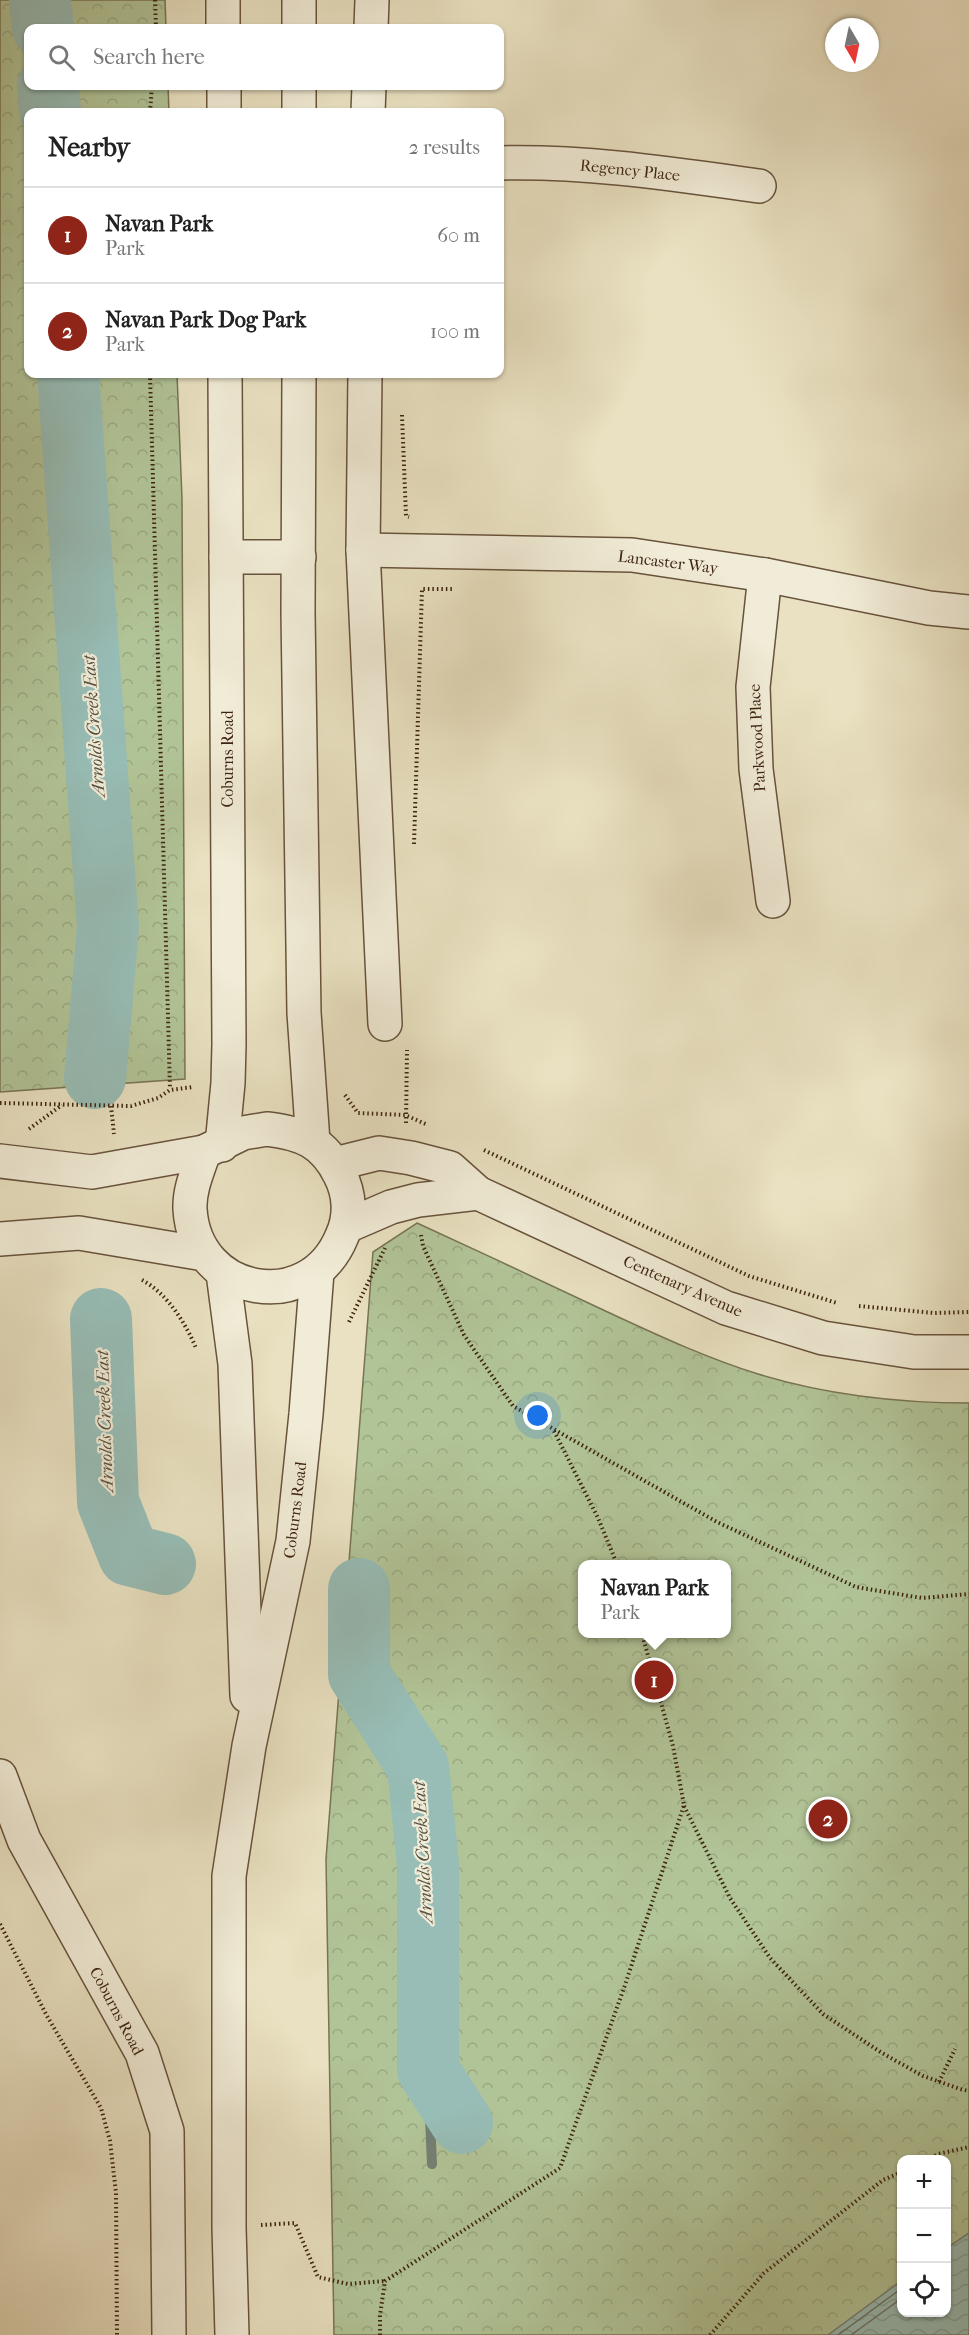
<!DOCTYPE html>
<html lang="en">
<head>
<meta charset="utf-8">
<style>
	:root { --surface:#fff; --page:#f6f6f6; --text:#222; --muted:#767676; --line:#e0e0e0; --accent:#8f2418 }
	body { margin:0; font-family:"IM FELL French Canon",serif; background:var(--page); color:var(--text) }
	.controls { position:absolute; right:18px; bottom:18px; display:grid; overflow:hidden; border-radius:12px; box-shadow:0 2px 4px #0004 }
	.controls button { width:54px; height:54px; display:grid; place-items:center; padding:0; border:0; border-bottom:2px solid var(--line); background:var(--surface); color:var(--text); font:30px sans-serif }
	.compass { position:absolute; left:825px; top:18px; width:54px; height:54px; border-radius:50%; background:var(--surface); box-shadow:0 2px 4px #0004; rotate:171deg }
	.you { position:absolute; left:538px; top:1416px; width:21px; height:21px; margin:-15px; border:4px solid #fff; border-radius:50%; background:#1a73e8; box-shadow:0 0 0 9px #1a73e833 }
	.badge { display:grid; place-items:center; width:39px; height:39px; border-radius:50%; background:var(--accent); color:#fff; font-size:20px; font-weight:700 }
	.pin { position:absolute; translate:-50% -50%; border:3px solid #fff; box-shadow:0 2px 6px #0006 }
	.popup { position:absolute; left:578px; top:1560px; width:153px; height:78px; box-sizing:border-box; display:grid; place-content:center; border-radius:12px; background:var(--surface); filter:drop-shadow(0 2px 4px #0005); font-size:20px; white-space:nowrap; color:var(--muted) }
	.popup b { font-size:22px; color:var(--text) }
	.popup::after { content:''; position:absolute; left:50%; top:100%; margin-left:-12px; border:12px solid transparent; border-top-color:var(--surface) }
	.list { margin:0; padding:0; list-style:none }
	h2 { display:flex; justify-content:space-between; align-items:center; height:78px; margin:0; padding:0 24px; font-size:26px }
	h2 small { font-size:20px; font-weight:400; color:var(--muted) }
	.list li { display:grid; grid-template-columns:39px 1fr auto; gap:18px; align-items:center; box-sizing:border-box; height:96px; padding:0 24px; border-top:2px solid var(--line) }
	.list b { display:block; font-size:22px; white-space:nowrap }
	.list p { margin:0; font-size:20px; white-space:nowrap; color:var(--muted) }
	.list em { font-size:20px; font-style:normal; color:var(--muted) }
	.icon { flex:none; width:33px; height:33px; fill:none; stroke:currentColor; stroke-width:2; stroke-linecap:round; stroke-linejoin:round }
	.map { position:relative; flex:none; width:969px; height:2335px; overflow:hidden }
	.search { position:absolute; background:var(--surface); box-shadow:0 2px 4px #0004; left:24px; top:24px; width:480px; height:66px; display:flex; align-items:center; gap:15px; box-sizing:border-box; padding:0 21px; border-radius:12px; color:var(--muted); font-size:22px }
	.panel { position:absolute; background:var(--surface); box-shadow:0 2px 4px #0004; left:24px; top:108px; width:480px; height:270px; border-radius:12px }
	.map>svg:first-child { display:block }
</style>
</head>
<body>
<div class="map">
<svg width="969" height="2335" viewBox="0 0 969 2335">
	<defs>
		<pattern id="forest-crowns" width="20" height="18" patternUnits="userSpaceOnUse" patternTransform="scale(1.5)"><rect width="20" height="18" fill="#b1c497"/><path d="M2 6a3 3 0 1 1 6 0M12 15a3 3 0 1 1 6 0" fill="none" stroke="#99a881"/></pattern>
		<pattern id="water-waves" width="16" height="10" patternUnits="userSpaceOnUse" patternTransform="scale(1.5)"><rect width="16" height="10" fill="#97bdb6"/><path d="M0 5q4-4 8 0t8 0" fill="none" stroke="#83a29b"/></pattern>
	</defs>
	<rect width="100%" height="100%" fill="#e9e1c1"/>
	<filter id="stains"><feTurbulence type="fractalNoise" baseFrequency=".00333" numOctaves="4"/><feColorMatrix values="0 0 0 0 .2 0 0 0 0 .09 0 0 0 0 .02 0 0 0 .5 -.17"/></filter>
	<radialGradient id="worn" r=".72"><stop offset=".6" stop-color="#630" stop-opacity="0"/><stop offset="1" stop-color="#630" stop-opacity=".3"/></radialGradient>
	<g fill="url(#forest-crowns)" stroke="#777454" stroke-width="1.5" fill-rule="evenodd">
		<path d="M0 0H165L166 28H28V86H168L169 112H28V374H177L182 499 185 1079 0 1092Z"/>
		<path d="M417 1223C478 1251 538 1279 599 1308 651 1332 703 1357 758 1374 827 1395 897 1403 969 1403V2335H334L326 1859 373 1252ZM582 1564H726V1634H582ZM902 2160H946V2312H902Z"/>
	</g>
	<path fill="url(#water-waves)" stroke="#738074" stroke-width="1.5" d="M969 2233V2335H828L901 2281 902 2312H946L947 2248Z"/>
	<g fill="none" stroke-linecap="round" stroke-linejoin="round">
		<g stroke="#6a7063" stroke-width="1.5">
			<path d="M838 2335 902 2288"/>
			<path d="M851 2335 902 2298"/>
		</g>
		<path stroke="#738074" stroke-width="10" d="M428 2070 432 2164"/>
		<g stroke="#97bdb6" stroke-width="62">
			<path d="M40 0 43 28"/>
			<path d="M48 86 50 112"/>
			<path d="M68 374 108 927 95 1078"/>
			<path d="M101 1319 108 1502 129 1555 165 1564"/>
			<path d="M359 1589V1674L418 1767 428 1864V2070L462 2123"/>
		</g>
		<defs>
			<g id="minor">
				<path d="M223 0V28"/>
				<path d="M299 0V28"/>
				<path d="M371 28 372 0"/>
				<path d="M224 86V112"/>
				<path d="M299 86V112"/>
				<path d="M368 112 369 86"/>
				<path d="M500 163C588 161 672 174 759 186"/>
				<path d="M299 374 298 613 304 1013 313 1142"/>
				<path d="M365 374 363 550 385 1024"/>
				<path d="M363 550 632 555 765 575 929 608 969 612"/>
				<path d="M226 557H299"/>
				<path d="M765 575 753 687 756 769 773 901"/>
				<path d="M267 1129C302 1133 324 1142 340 1175 350 1194 351 1217 342 1236 309 1317 195 1296 190 1209 189 1190 198 1170 204 1152L243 1133Z"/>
				<path d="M222 1145 228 1083 229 1044 225 374"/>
				<path d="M0 1161 92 1172 204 1152"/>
				<path d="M335 1164 379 1153 411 1158 450 1168 478 1193 726 1308 823 1338 914 1352H969"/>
				<path d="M347 1226 391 1207 418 1200 478 1193"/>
				<path d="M0 1239 79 1233 204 1254"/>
				<path d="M223 1273 235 1364 247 1696"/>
				<path d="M0 1776 24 1840 142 2053 167 2131 169 2335"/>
				<path d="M232 2335 229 2227V1876L249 1746 293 1541 306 1414 317 1272"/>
			</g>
		</defs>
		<use href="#minor" stroke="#68533c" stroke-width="36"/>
		<g stroke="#3d2410" stroke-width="4" stroke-dasharray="1.5 3" stroke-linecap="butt">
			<path d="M155 0 156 28"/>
			<path d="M150 112 152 86"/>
			<path d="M150 374 170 1089"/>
			<path d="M402 415 406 516 409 517"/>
			<path d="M414 844 422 589H453"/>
			<path d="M345 1095 358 1113 405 1115 428 1125"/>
			<path d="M0 1103 131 1106 158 1098 170 1090 193 1087"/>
			<path d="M111 1106 114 1134"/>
			<path d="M406 1123 407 1050"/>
			<path d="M29 1129 62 1105"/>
			<path d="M484 1150 749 1276 837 1303"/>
			<path d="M421 1235 423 1246 464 1335 513 1406 717 1522 856 1587 922 1598 969 1594"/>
			<path d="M142 1280C167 1293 186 1324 196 1348"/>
			<path d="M859 1306 934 1313 969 1312"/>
			<path d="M349 1322 385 1248"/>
			<path d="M554 1431 598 1518 617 1564"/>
			<path d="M684 1806 730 1898 770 1958 823 2014 882 2053 923 2076 960 2089 969 2091"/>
			<path d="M0 1924 47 2016 101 2108 110 2141 116 2193 117 2335"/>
			<path d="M939 2082 955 2049"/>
			<path d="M927 2160 938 2154 969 2147"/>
			<path d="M261 2225 295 2223 318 2277 348 2284 385 2281"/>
			<path d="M380 2335V2315L385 2281 560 2168 625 1985 684 1805 673 1746 642 1634"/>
			<path d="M710 2335 764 2273 883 2180 902 2172"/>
		</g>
		<use href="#minor" stroke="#f1ecd7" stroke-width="33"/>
	</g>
	<g text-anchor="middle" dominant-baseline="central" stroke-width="4.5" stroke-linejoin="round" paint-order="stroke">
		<g font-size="16" fill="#3d2410" stroke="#f1ecd7">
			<text transform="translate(630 170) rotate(6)">Regency Place</text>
			<text transform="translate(668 562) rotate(7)">Lancaster Way</text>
			<text transform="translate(757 738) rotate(-93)">Parkwood Place</text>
			<text transform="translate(227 759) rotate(-90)">Coburns Road</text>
			<text transform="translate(683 1286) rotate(24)">Centenary Avenue</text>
			<text transform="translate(295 1510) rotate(-83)">Coburns Road</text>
			<text transform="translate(117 2011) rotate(62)">Coburns Road</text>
		</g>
		<g font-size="18" font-style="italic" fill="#585242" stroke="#f1ecd7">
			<text transform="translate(94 726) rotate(-94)">Arnolds Creek East</text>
			<text transform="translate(105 1421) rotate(-92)">Arnolds Creek East</text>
			<text transform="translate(423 1852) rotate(-93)">Arnolds Creek East</text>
		</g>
	</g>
	<rect width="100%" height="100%" filter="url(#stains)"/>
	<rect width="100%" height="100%" fill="url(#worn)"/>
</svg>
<div class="controls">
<button>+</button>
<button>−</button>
<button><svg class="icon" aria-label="locate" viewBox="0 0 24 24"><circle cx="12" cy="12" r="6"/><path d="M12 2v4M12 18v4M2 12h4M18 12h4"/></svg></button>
</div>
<svg class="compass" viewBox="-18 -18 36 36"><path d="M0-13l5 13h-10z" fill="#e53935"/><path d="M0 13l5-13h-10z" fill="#767676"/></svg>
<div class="you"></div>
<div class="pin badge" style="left:654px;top:1680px">1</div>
<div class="popup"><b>Navan Park</b>Park</div>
<div class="pin badge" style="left:828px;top:1819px">2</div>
<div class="search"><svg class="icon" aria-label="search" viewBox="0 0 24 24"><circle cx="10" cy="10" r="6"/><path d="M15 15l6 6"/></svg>Search here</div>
<section class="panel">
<h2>Nearby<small>2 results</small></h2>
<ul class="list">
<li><span class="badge">1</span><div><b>Navan Park</b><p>Park</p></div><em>60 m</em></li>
<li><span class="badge">2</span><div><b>Navan Park Dog Park</b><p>Park</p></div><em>100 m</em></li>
</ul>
</section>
</div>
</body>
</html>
